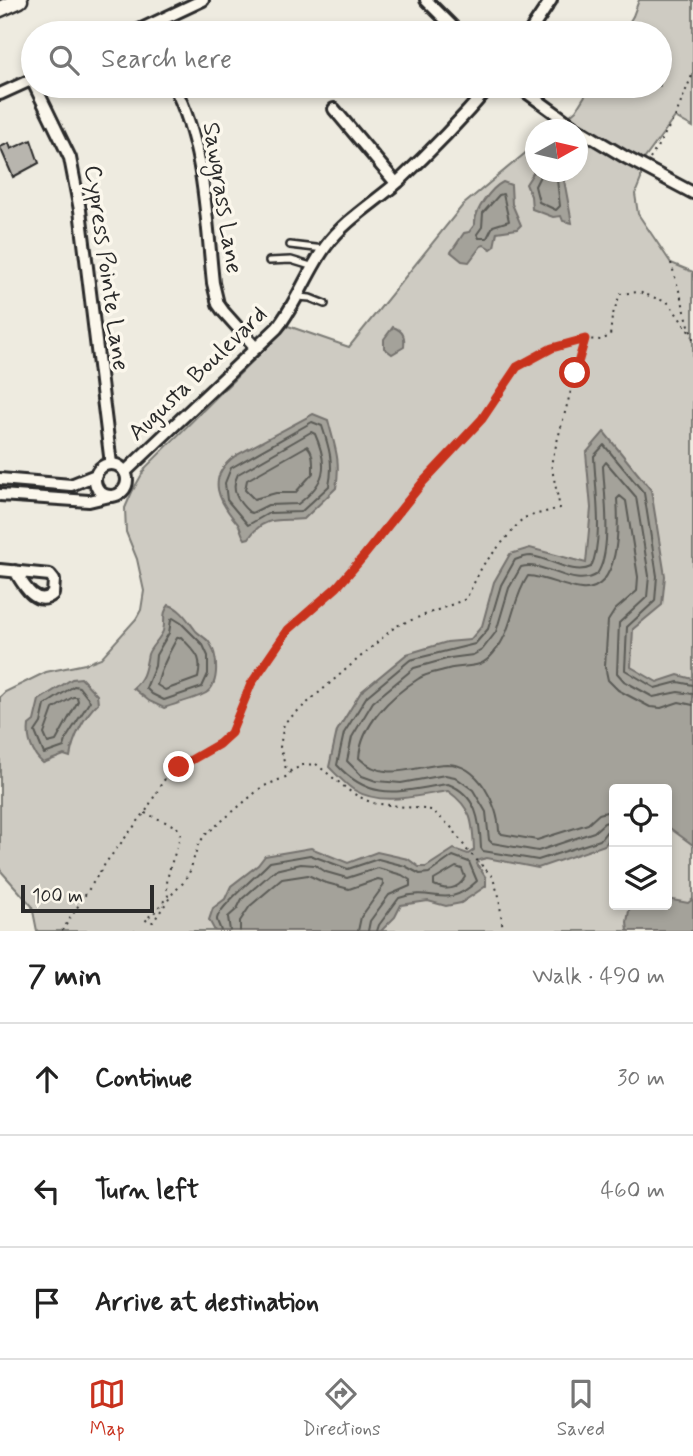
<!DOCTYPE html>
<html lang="en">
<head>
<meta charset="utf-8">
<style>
	:root { --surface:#fff; --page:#f2f2f2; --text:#222; --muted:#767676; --line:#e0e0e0; --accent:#c8321e }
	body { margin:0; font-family:Mynerve,sans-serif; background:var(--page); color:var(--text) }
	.controls { position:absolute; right:21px; bottom:21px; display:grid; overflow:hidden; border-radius:7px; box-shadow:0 4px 10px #0003 }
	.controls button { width:63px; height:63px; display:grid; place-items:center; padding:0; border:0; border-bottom:2px solid var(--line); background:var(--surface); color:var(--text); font:35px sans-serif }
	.compass { position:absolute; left:525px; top:119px; width:63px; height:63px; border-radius:50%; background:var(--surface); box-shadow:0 4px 10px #0003; rotate:82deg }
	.scale { position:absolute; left:21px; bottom:18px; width:133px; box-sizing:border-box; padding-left:7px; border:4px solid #2b2b2b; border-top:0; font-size:19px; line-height:24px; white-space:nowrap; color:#2b2b2b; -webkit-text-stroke:5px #fbf7ec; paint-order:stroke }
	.stop { position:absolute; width:21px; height:21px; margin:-16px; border:5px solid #c8321e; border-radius:50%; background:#fff }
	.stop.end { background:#c8321e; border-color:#fff; box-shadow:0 2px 7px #0008 }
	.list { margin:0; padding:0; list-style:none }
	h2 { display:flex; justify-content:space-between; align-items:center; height:91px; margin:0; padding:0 28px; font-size:30px }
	h2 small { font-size:23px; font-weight:400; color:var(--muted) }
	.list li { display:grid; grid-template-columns:46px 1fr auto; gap:21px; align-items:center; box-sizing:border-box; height:112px; padding:0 28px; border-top:2px solid var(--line) }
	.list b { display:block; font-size:26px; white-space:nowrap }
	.list em { font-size:23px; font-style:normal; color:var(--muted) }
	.icon { flex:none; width:38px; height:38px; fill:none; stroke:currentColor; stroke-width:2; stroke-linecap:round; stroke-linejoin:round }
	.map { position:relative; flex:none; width:693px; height:931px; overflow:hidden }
	.search { position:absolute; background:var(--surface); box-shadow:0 4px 10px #0003; left:21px; right:21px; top:21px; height:77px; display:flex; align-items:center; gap:18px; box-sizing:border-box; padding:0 24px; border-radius:38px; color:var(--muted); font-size:26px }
	.sheet { height:427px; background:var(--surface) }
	nav { display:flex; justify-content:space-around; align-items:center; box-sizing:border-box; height:98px; border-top:2px solid var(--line); background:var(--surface); font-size:19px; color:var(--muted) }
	nav a { display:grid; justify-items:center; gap:4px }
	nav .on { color:var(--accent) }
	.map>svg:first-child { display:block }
</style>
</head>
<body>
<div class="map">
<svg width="693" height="931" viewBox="0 0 693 931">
	<rect width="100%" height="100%" fill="#eeebe0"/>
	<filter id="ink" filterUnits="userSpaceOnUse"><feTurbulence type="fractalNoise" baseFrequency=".0143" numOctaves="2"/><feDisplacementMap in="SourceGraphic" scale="14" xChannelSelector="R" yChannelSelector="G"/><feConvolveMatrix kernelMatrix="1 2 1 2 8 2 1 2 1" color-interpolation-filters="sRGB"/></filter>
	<g filter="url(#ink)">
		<path fill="#cecbc2" stroke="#7c7b76" stroke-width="2" fill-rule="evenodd" d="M639 0H693V127L675 117 637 169 641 172V179L635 194 638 214 671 263 693 272V931H37L32 906 0 870V697L5 692 46 672 85 664 101 658 136 619 141 610 144 591 137 559 126 532 125 508 132 492 146 467 288 326 349 347 463 205 535 145 536 172H578V130L554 129 576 110 591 86H660V33H623L633 16ZM614 789H667V905H614Z"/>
		<g fill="#a4a29a" stroke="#74726e" stroke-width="2">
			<path d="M535 170 571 172 564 180 572 223 563 221 561 216 553 217 532 209 531 196 526 184Z"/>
			<path d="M503 182 511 185 512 204 521 225 517 229 497 232 494 247 491 249 484 245 481 246 469 262 462 261 451 252 464 233 469 232 475 224C474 211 491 188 503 182Z"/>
			<path d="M393 327C404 331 405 337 404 347L392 354 384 348V339Z"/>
			<path d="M313 414 328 420C335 448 341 459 336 488L304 519C281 522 265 514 249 538L245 539C241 534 241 528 238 524 219 502 205 478 235 456Z"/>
			<path d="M604 432 651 490 665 576 662 605 633 629 631 667 657 682 678 675 693 679V845L667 826V789H614V832L605 845 538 868 487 858 479 860 477 864 486 878V886L461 903 446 906 428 901 401 905 395 917 381 931H215L209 920 213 908 225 899 231 886 258 865 265 856 311 848 348 863 377 852 408 859 419 867H426L454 849 468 854 474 850C473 822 472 808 448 791 418 795 383 807 354 790 345 784 337 775 329 767L337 731 361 692 407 654 447 642 470 640 482 626 494 582 510 554 530 548 586 563 591 508 586 453Z"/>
			<path d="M169 605C182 609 188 621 196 631 200 635 206 638 209 642 218 654 220 684 206 693 198 698 174 704 164 708L149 701 133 688C145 678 145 668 148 654 151 646 160 639 163 631 166 620 161 614 169 605Z"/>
			<path d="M81 678 97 695 98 703C84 716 73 738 70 757L64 755 43 763C32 754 27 739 29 725L34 721 39 700 72 679Z"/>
			<path d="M667 899 688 903 693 899V931H628L627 922 630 905H667Z"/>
		</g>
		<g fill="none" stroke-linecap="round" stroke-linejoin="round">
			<g stroke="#5b5b57" stroke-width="2">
				<path d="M542 172 535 186 539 202 556 210 560 206 557 180 561 172"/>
				<path d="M503 194 509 221 493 226 487 238H479L477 234 482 227 483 213 499 195Z"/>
				<path d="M312 422 322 426C329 447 334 463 329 486L301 512 269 513 248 525 227 500 225 483 231 468Z"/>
				<path d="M311 432 315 434C329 466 326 483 298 504L268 505 252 513 249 512C237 501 230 489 238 474Z"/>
				<path d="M307 446C314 452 313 464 313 473L295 493H276L254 499 245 490 247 480Z"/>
				<path d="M173 618 181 623 203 645 208 656V674L202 687 164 700 152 694 146 688 155 666 156 655 169 633 171 620Z"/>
				<path d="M181 637C195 653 203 655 198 678L165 690 157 685C161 668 168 654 177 638Z"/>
				<path d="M74 686 79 687 90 701 67 737 64 747 44 754 35 732 41 723 45 705Z"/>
				<path d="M73 697H77L78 701 56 741 48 743 44 734 53 709Z"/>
				<path d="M614 810 599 814 588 824 537 840 502 834 499 831C498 805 479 764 447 764 416 765 385 784 359 758 361 725 391 696 418 679 426 673 439 672 448 669 462 665 478 669 489 658 514 634 510 603 528 576 546 577 563 587 581 589 620 593 619 525 617 499L620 496 626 501 638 577 637 591 615 610 608 621 605 666 608 680 618 690 650 707 661 708 679 702 693 705"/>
				<path d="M614 820 604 823 594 832 538 851 492 843 489 840 486 812 473 790 455 777 445 775 401 783 376 781 362 776 347 761 352 737 373 702 414 668 450 658 473 655 482 650 496 632 509 588 521 567C545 560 574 590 597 574 613 551 604 492 603 466L606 462 636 497 649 576 647 597 619 623 617 673 624 681 653 697 678 692 693 694"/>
				<path d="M614 829 607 831 600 840 538 860 483 851 481 848C480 821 477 795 448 784 402 790 373 804 337 765L344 733 367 696 410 660 475 644 488 629 501 585 515 560C520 558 526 556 531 556 550 558 573 576 591 567 604 540 595 487 594 456L604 445 644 493 657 576 655 601 627 627 625 670 655 688 678 682 693 685"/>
				<path d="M456 867 462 869 465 877C458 890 446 891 434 885V880Z"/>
				<path d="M221 931C220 927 218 924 217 920 216 909 261 872 270 862L310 855 348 869 378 859 405 866 420 874 429 873 453 856 469 862 477 881C444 912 435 885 399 898L379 925 377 931"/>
				<path d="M230 931 228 917 237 909 242 899 275 870 301 864 315 865 326 872 347 878 378 868 402 875 410 880V886L389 895 370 921 368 931"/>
				<path d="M240 931V921L250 906 282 879 308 875 323 882 349 889 378 879 382 880 384 885 361 917 358 931"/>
			</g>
		</g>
		<path fill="#b8b5ae" stroke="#2b2b2b" stroke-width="2" d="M31 140 39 163 13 177 0 147 9 143 11 149Z"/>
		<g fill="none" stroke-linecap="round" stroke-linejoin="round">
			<defs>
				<g id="service">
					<path d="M290 245 324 249"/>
					<path d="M269 261 291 260 314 267"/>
					<path d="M298 297 310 298 325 304"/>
				</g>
				<g id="minor">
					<path d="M426 0 459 33"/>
					<path d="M133 33 203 0"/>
					<path d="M529 33 551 0"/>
					<path d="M35 86 70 158 80 210 111 464"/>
					<path d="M174 86C205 147 206 216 213 283L218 304 223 311 256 348"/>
					<path d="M518 86 573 126 625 157 693 193"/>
					<path d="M0 94 33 79"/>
					<path d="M334 109 396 183"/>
					<circle cx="111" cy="480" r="16"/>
					<path d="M125 472 277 328C297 303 307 272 326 246 345 220 374 203 398 182 431 151 461 120 490 86"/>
					<path d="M0 479 71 485 96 475"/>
					<path d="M0 495 89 501 110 496"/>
					<path d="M0 570 50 575 54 580 53 594C36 609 23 584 15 571"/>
				</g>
				<path id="tertiary" d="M0 9 20 0"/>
			</defs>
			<use href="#service" stroke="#2b2b2b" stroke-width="10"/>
			<use href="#minor" stroke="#2b2b2b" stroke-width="16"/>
			<use href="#tertiary" stroke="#2b2b2b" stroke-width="19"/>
			<g stroke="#2b2b2b" stroke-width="2" stroke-dasharray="2 5" stroke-linecap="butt">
				<path d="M650 159 675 117 693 73"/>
				<path d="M671 263 693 339"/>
				<path d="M145 813 177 827 180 834C177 855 163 874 168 896L153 914 145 919 148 922H153L173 893 183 883 190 871 198 845 205 835 262 787 288 776 290 772"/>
				<path d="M62 931 107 861 146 811 163 781 179 767 219 744 231 733 251 684 288 630 337 587 401 513 423 483 482 419 517 367 552 348 584 339"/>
				<path d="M503 931 499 896 492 876 467 850 453 829 432 810 372 803 352 793 316 764 303 765 291 771 286 769 280 747 284 723 396 626 466 599 483 565 523 518 560 508 551 464 585 339 601 340 610 336 612 317 620 294 639 292 669 303 692 336"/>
			</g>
			<use href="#service" stroke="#fbf7ec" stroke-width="5"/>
			<use href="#minor" stroke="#fbf7ec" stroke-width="10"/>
			<use href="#tertiary" stroke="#fbf7ec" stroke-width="14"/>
		</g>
	</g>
	<g fill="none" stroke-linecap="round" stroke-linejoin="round" filter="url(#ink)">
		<path stroke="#c8321e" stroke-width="9" d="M179 767 219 744 231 733 251 684 288 630 337 587 363 557 423 482 482 419 517 367 552 348 585 339 575 373"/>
	</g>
	<g text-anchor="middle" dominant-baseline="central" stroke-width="7" stroke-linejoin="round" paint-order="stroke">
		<g font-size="24" fill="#2b2b2b" stroke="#fbf7ec">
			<text transform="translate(222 198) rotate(81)">Sawgrass Lane</text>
			<text transform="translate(106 268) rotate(82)">Cypress Pointe Lane</text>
			<text transform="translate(198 374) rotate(-44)">Augusta Boulevard</text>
		</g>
	</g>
</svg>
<div class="controls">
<button><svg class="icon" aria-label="locate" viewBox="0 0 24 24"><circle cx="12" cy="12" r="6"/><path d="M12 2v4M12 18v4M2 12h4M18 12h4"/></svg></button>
<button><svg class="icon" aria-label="layers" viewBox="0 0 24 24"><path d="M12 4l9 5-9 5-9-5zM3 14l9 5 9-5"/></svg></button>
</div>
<svg class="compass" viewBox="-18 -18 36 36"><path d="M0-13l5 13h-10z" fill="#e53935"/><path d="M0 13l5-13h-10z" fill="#767676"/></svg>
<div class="scale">100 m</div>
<div class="stop" style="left:575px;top:373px"></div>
<div class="stop end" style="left:179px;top:767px"></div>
<div class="search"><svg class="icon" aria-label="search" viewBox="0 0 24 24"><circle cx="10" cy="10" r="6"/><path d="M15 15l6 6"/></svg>Search here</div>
</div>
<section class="sheet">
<h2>7 min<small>Walk · 490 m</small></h2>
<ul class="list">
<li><svg class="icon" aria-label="ahead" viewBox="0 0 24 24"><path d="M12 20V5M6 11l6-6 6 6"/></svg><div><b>Continue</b></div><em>30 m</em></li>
<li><svg class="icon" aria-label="left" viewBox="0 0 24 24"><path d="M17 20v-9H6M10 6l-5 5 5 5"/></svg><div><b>Turn left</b></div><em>460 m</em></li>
<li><svg class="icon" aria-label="arrive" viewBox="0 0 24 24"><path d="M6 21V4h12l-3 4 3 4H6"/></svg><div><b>Arrive at destination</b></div></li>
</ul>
</section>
<nav>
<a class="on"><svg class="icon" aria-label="map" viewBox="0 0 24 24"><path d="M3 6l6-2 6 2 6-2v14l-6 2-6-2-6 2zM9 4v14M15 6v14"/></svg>Map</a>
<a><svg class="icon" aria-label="directions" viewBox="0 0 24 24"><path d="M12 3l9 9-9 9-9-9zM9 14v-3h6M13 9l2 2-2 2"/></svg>Directions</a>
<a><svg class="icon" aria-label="saved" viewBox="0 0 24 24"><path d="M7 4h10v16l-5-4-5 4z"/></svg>Saved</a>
</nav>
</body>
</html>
